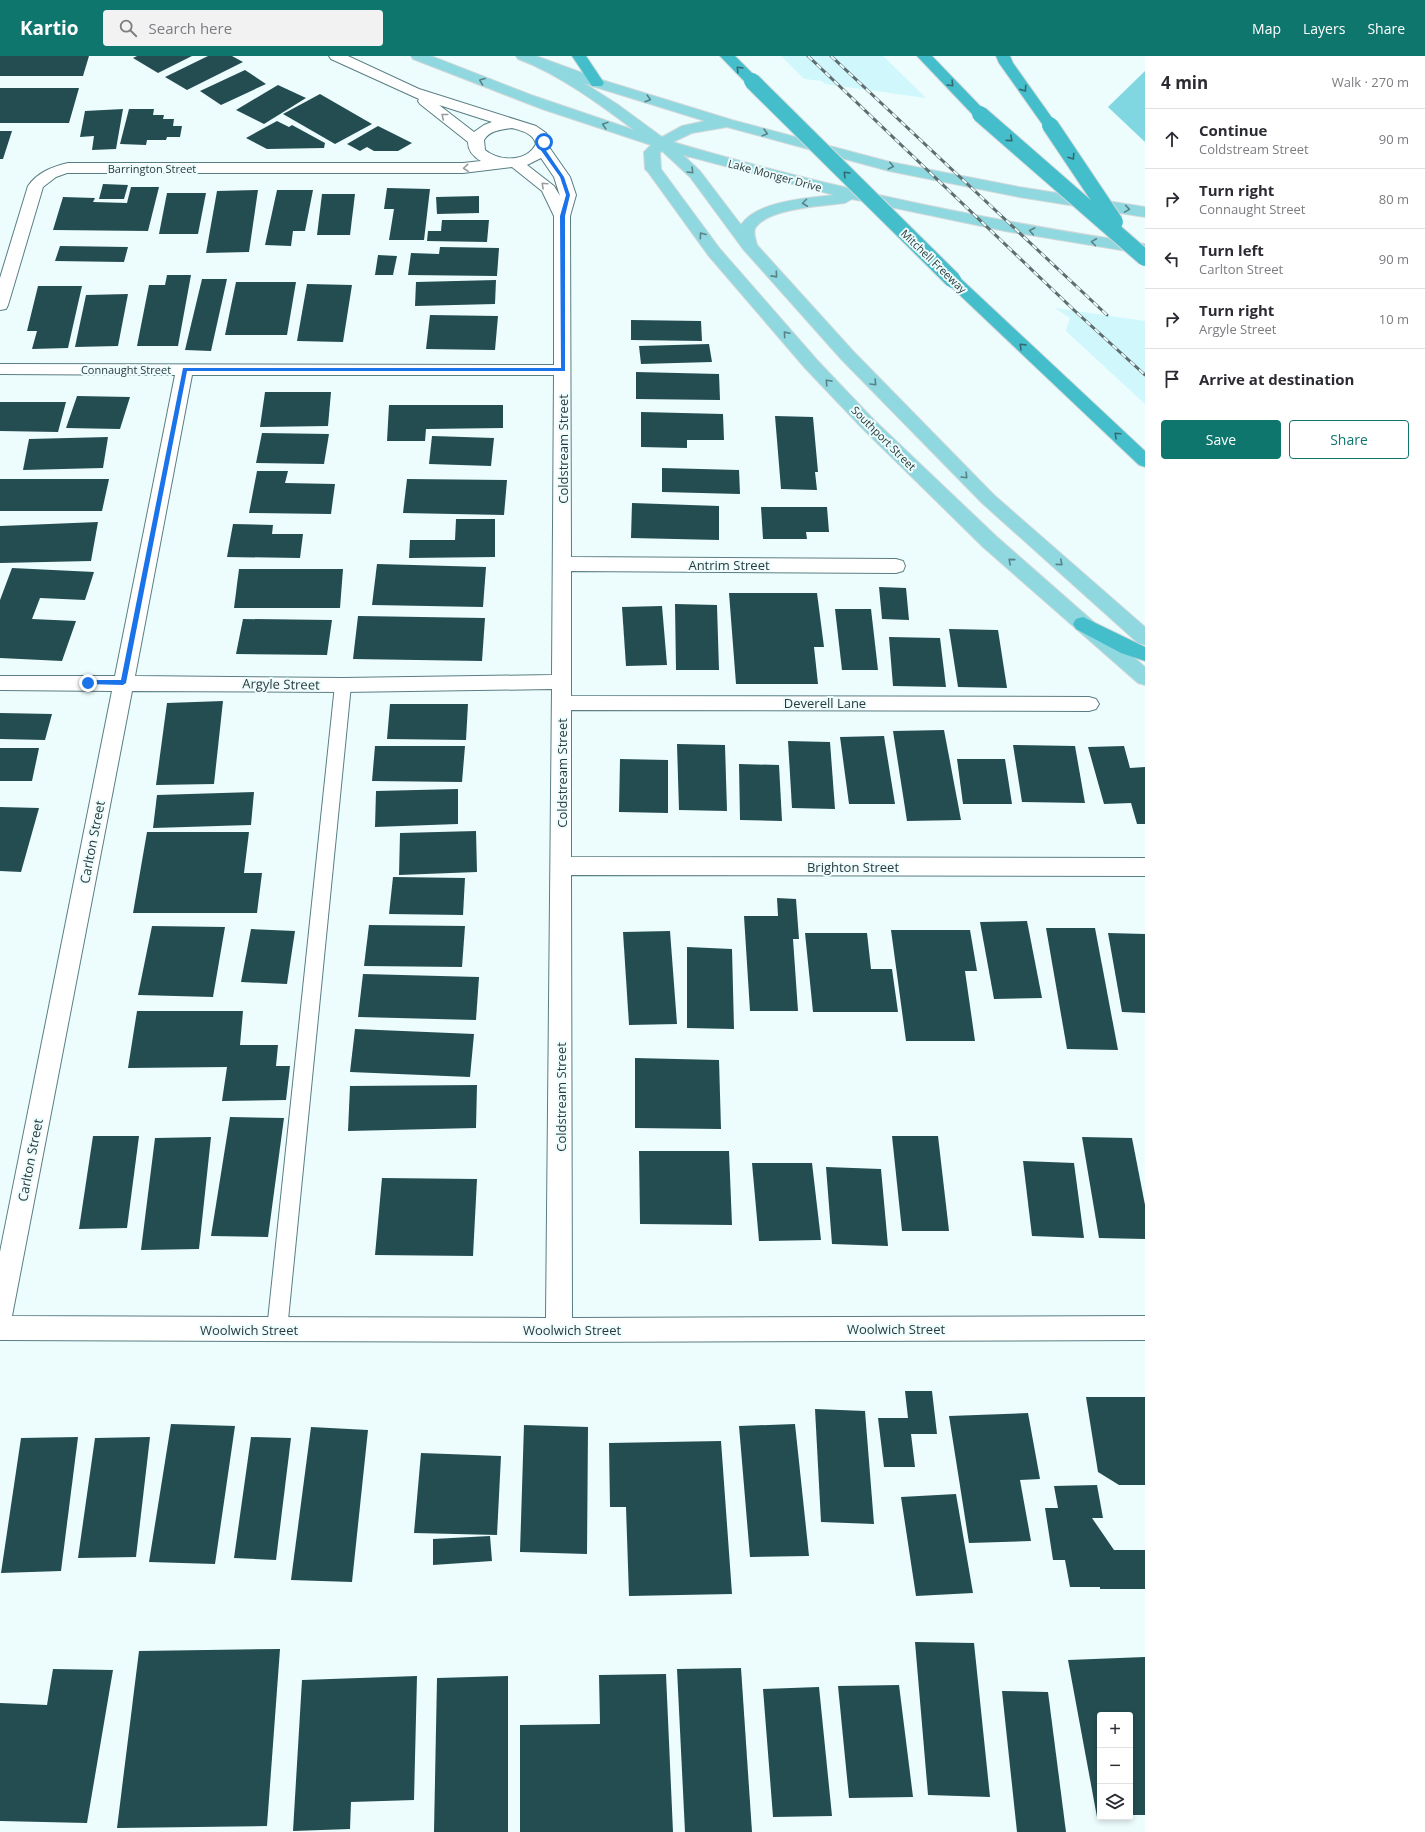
<!DOCTYPE html>
<html lang="en">
<head>
<meta charset="utf-8">
<style>
	:root { --surface:#fff; --page:#f2f2f3; --text:#2b2b33; --muted:#7c7c81; --line:#e1e1e2; --accent:#0f766e }
	body { margin:0; font-family:"Open Sans",sans-serif; background:var(--page); color:var(--text) }
	.controls { position:absolute; right:12px; bottom:12px; display:grid; overflow:hidden; border-radius:4px; box-shadow:0 2px 6px #0003 }
	.controls button { width:36px; height:36px; display:grid; place-items:center; padding:0; border:0; border-bottom:1px solid var(--line); background:var(--surface); color:var(--text); font:20px sans-serif }
	.stop { position:absolute; width:12px; height:12px; margin:-9px; border:3px solid #1a73e8; border-radius:50%; background:#fff }
	.stop.end { background:#1a73e8; border-color:#fff; box-shadow:0 1px 4px #0008 }
	.list { margin:0; padding:0; list-style:none }
	h2 { display:flex; justify-content:space-between; align-items:center; height:52px; margin:0; padding:0 16px; font-size:17px }
	h2 small { font-size:13px; font-weight:400; color:var(--muted) }
	.list li { display:grid; grid-template-columns:26px 1fr auto; gap:12px; align-items:center; box-sizing:border-box; height:60px; padding:0 16px; border-top:1px solid var(--line) }
	.list b { display:block; font-size:15px; white-space:nowrap }
	.list p { margin:0; font-size:13px; white-space:nowrap; color:var(--muted) }
	.list em { font-size:13px; font-style:normal; color:var(--muted) }
	.actions { display:flex; gap:8px; padding:12px 16px }
	.actions a { flex:1; padding:9px 0; border:1px solid var(--accent); border-radius:4px; text-align:center; font-size:14px; color:var(--accent) }
	.actions .main { background:var(--accent); color:#fff }
	.icon { flex:none; width:22px; height:22px; fill:none; stroke:currentColor; stroke-width:2; stroke-linecap:round; stroke-linejoin:round }
	.map { position:relative; flex:none; width:1145px; height:1776px; overflow:hidden }
	header { display:flex; align-items:center; gap:24px; box-sizing:border-box; height:56px; padding:0 20px; background:var(--accent); color:#fff }
	header strong { font-size:19px }
	nav { display:flex; gap:22px; margin-inline-start:auto; font-size:14px }
	.search { width:280px; height:36px; background:var(--page); display:flex; align-items:center; gap:10px; box-sizing:border-box; padding:0 14px; border-radius:4px; color:var(--muted); font-size:15px }
	main { display:flex }
	aside { flex:1; background:var(--surface) }
	.map>svg:first-child { display:block }
</style>
</head>
<body>
<header>
<strong>Kartio</strong>
<div class="search"><svg class="icon" aria-label="search" viewBox="0 0 24 24"><circle cx="10" cy="10" r="6"/><path d="M15 15l6 6"/></svg>Search here</div>
<nav><a>Map</a><a>Layers</a><a>Share</a></nav>
</header>
<main>
<div class="map">
<svg width="1145" height="1776" viewBox="0 0 1145 1776">
	<rect width="100%" height="100%" fill="#edfdfe"/>
	<g fill="#cff7fc">
		<path d="M781 0H883L926 42 825 28 822 25 804 23Z"/>
		<path d="M1055 252 1145 265V348L1066 275 1070 262Z"/>
	</g>
	<path fill="#81d7e1" d="M1145 15V86L1108 51Z"/>
	<g fill="#244d52">
		<path d="M0 0H89L83 20H0Z"/>
		<path d="M137 0H192L158 17 133 2Z"/>
		<path d="M208 0H232L243 6 187 34 165 21Z"/>
		<path d="M245 14 266 28 221 49 200 35Z"/>
		<path d="M278 29 306 42 264 68 236 54Z"/>
		<path d="M0 32H79L69 67H0Z"/>
		<path d="M320 38 372 68 335 88 283 58Z"/>
		<path d="M123 53 116 93 92 94 94 80 80 81 85 55Z"/>
		<path d="M129 53H154L153 59H164L163 63H174L173 70H182L180 81H167L166 84H147L146 89 120 88Z"/>
		<path d="M277 65 289 71 292 69 325 87 324 92 267 93 246 82Z"/>
		<path d="M378 70 412 87 398 95H374L367 91 360 95 347 88Z"/>
		<path d="M0 75H12L3 103H0Z"/>
		<path d="M103 128 128 129 124 143H99Z"/>
		<path d="M131 131H159L148 175 53 174 63 141 95 142 93 146 127 147Z"/>
		<path d="M387 132 430 133 424 184H389L394 153H384Z"/>
		<path d="M258 134 249 196 206 197 217 135Z"/>
		<path d="M277 134H313L305 175H293L291 190 265 189Z"/>
		<path d="M167 137H206L198 178H159Z"/>
		<path d="M322 138H355L350 179H317Z"/>
		<path d="M479 140V157L437 158 436 141Z"/>
		<path d="M442 164H489L487 186 427 185 428 175H441Z"/>
		<path d="M60 190 128 191 124 206 55 205Z"/>
		<path d="M440 191 499 192 497 220 408 219 411 197 439 198Z"/>
		<path d="M378 199 397 200 393 219H375Z"/>
		<path d="M167 219H191L178 290H137L149 229H165Z"/>
		<path d="M202 223H227L211 295 185 294Z"/>
		<path d="M496 224 495 248 415 250 416 226Z"/>
		<path d="M236 226H296L287 279H225Z"/>
		<path d="M307 228 352 229 343 286 297 285Z"/>
		<path d="M38 230H82L68 292 32 293 37 275H27Z"/>
		<path d="M128 238 118 290 75 291 86 239Z"/>
		<path d="M430 259 498 260 495 294 426 293Z"/>
		<path d="M631 264 701 265 702 285 631 284Z"/>
		<path d="M709 288 712 306 641 308 639 290Z"/>
		<path d="M636 316 719 318 720 344 636 343Z"/>
		<path d="M265 336H331L328 370 260 371Z"/>
		<path d="M77 340 130 341 120 373 66 372Z"/>
		<path d="M0 346H66L58 376 0 375Z"/>
		<path d="M389 349H503V372L426 373 425 385H387Z"/>
		<path d="M641 356 723 358 724 384H687V392L641 391Z"/>
		<path d="M775 360 813 361 818 416H815L817 434 781 433Z"/>
		<path d="M262 377 329 378 324 408 256 407Z"/>
		<path d="M432 380 494 382 491 410 429 408Z"/>
		<path d="M108 381 103 412 23 414 29 383Z"/>
		<path d="M662 412 739 414 740 438 662 436Z"/>
		<path d="M257 415H288L285 427 335 428 331 458 249 457Z"/>
		<path d="M0 423H109L102 455H0Z"/>
		<path d="M407 423 507 424 504 459 403 457Z"/>
		<path d="M632 447 719 450V484L631 482Z"/>
		<path d="M761 451H827L829 476H806L807 483H763Z"/>
		<path d="M456 463H495V501L409 502 410 484H455Z"/>
		<path d="M98 466 91 505 0 507V470Z"/>
		<path d="M233 468 273 469 272 478H303L300 502 227 501Z"/>
		<path d="M377 508 486 511 483 551 372 549Z"/>
		<path d="M12 512 94 516 85 544 40 542 32 563 76 565 62 605 0 602V544Z"/>
		<path d="M239 513H343L340 552H234Z"/>
		<path d="M879 531 906 532 909 564 882 563Z"/>
		<path d="M729 537H817L824 591H814L818 628H736Z"/>
		<path d="M675 548 717 549 719 614H676Z"/>
		<path d="M662 550 667 609 626 610 622 551Z"/>
		<path d="M835 553H871L878 614H842Z"/>
		<path d="M358 560 485 562 482 605 353 603Z"/>
		<path d="M243 563 332 564 327 599 236 598Z"/>
		<path d="M949 573 998 574 1007 632 958 631Z"/>
		<path d="M889 581 940 582 946 631 893 630Z"/>
		<path d="M223 645 214 728 156 729 167 647Z"/>
		<path d="M390 648H468L466 684 387 683Z"/>
		<path d="M0 657 52 658 45 684 0 683Z"/>
		<path d="M944 674 961 764 907 765 893 675Z"/>
		<path d="M884 680 895 748H849L840 681Z"/>
		<path d="M788 685 830 686 835 753 792 752Z"/>
		<path d="M677 688 725 689 727 755 679 754Z"/>
		<path d="M1013 689 1075 690 1085 747 1022 746Z"/>
		<path d="M375 690H465L462 726 372 725Z"/>
		<path d="M1124 690 1130 712 1145 711V768H1137L1131 747 1104 748 1088 691Z"/>
		<path d="M0 692H39L32 725H0Z"/>
		<path d="M620 703 668 704V757L619 756Z"/>
		<path d="M957 703H1005L1012 748H963Z"/>
		<path d="M739 708 779 709 782 765 740 764Z"/>
		<path d="M458 733V768L375 771 376 735Z"/>
		<path d="M254 736 251 769 153 772 157 739Z"/>
		<path d="M0 751 39 752 21 816 0 815Z"/>
		<path d="M476 775 477 816 399 819 400 777Z"/>
		<path d="M147 776H249L244 817H262L257 857H133Z"/>
		<path d="M393 821 465 822 463 859 389 858Z"/>
		<path d="M777 842 796 843 799 883H793L798 955H750L744 860H778Z"/>
		<path d="M1027 865 1042 942 994 943 980 866Z"/>
		<path d="M369 869 465 870 462 911 364 910Z"/>
		<path d="M152 870 225 871 213 941 138 939Z"/>
		<path d="M1046 872H1095L1118 994 1067 993Z"/>
		<path d="M251 873 295 875 287 928 241 926Z"/>
		<path d="M891 874H970L977 915H965L975 985H906Z"/>
		<path d="M670 875 677 968 629 969 623 876Z"/>
		<path d="M805 877H867L871 913H892L898 956H813Z"/>
		<path d="M1108 877 1145 878V957L1122 956Z"/>
		<path d="M687 891 732 893 734 973 687 972Z"/>
		<path d="M363 918 479 921 476 964 358 961Z"/>
		<path d="M137 955H243L240 989H278L276 1010H290L286 1044 222 1045 227 1011 128 1012Z"/>
		<path d="M355 973 474 978 470 1021 350 1016Z"/>
		<path d="M635 1002 719 1004 721 1073 635 1072Z"/>
		<path d="M477 1029 476 1072 348 1075 350 1030Z"/>
		<path d="M230 1061 284 1062 268 1181 211 1180Z"/>
		<path d="M93 1080H139L127 1172 79 1173Z"/>
		<path d="M892 1080H938L949 1175H902Z"/>
		<path d="M211 1081 199 1193 141 1194 155 1082Z"/>
		<path d="M1082 1081 1132 1082 1145 1149V1183L1099 1182Z"/>
		<path d="M639 1095H729L732 1169 640 1168Z"/>
		<path d="M1023 1105 1074 1107 1084 1182 1032 1180Z"/>
		<path d="M752 1107H812L821 1184 759 1185Z"/>
		<path d="M826 1111 881 1113 888 1190 832 1188Z"/>
		<path d="M382 1122 477 1123 473 1200 375 1199Z"/>
		<path d="M905 1335H932L937 1378H911L915 1411H884L878 1362H908Z"/>
		<path d="M1086 1341H1145V1429H1119L1098 1416Z"/>
		<path d="M815 1353 865 1355 874 1468 821 1466Z"/>
		<path d="M1028 1357 1040 1423 1020 1424 1031 1485 969 1487 949 1360Z"/>
		<path d="M171 1368 235 1370 215 1508 149 1506Z"/>
		<path d="M795 1368 809 1500 750 1501 739 1370Z"/>
		<path d="M524 1369 588 1371 587 1498 520 1496Z"/>
		<path d="M311 1371 368 1374 352 1526 291 1524Z"/>
		<path d="M78 1381 61 1515 1 1517 21 1382Z"/>
		<path d="M150 1381 136 1501 78 1502 95 1382Z"/>
		<path d="M251 1381 291 1382 276 1504 234 1502Z"/>
		<path d="M721 1385 732 1538 629 1540 626 1451H610L609 1387Z"/>
		<path d="M421 1397 501 1400 497 1479 414 1477Z"/>
		<path d="M1097 1429 1103 1462H1092L1114 1494H1145V1533H1100V1531H1070L1065 1504H1053L1045 1452H1058L1054 1430Z"/>
		<path d="M956 1438 973 1537 916 1540 901 1441Z"/>
		<path d="M490 1480 492 1505 433 1509V1483Z"/>
		<path d="M915 1586 974 1587 990 1741 928 1739Z"/>
		<path d="M280 1593 267 1770 117 1772 139 1595Z"/>
		<path d="M1145 1601V1759H1130V1659H1100V1761H1097L1068 1604Z"/>
		<path d="M741 1612 752 1776H685L677 1613Z"/>
		<path d="M53 1613 113 1614 87 1767 0 1765V1647L47 1649Z"/>
		<path d="M666 1618 673 1776H520V1669L600 1668 599 1619Z"/>
		<path d="M417 1620 414 1744 351 1746 350 1773 293 1775 302 1624Z"/>
		<path d="M508 1620V1776H434L437 1622Z"/>
		<path d="M899 1629 913 1741 849 1742 838 1630Z"/>
		<path d="M819 1631 832 1760 773 1761 763 1633Z"/>
		<path d="M1002 1635 1048 1636 1066 1776H1017Z"/>
	</g>
	<g fill="none" stroke-linecap="round" stroke-linejoin="round">
		<defs>
			<path id="service" d="M343 623 349 625 351 629 287 1274 284 1281 277 1284 270 1281 267 1274 335 629 337 625Z"/>
			<path id="minor" d="M329 0H348L419 33 536 70 546 77 551 88 549 91 570 121 576 139 570 160 571 501 896 503 903 505 905 510 903 515 896 517 571 515V640L1089 641 1096 643 1099 648 1096 653 1089 655 571 654V801L1145 802V820L571 819 572 1262 1145 1260V1284L559 1286 0 1284V1196L112 635 0 634V620H115L175 319 0 318V308L554 309V160L542 135 512 111 463 117H67L56 121 43 131 8 249 6 253 0 254V222L28 130C38 116 52 111 68 107H463L481 105C474 101 468 95 468 86L420 48 418 45 419 43 331 3ZM439 49 492 66 484 69 474 76ZM512 72C522 75 533 77 536 88 527 106 500 106 485 94L484 84C490 74 501 74 512 72ZM541 102 554 121 560 140 554 130 527 109ZM192 319H554L552 619 343 622 135 620ZM552 633 546 1262 12 1260 132 635 343 636Z"/>
			<path id="primary" d="M411 0H431L531 39 634 74C599 48 559 18 518 3L516 0H536L602 24 732 64 890 106 1019 131 1145 151V161L1019 141 889 115 727 71 692 77 673 86C828 132 985 164 1145 188V198L1005 175 852 143 845 147C822 150 770 152 756 171 752 175 756 184 757 189L853 295 994 439 1145 571V589L1138 587 982 447 841 303 743 193 690 121 662 95 660 97 661 113 720 193 817 304 874 364 997 481 1145 611V629L1138 627 983 491 862 372 805 312 708 199 648 116 645 113 644 96 651 89 542 53 413 3ZM584 27 592 30 705 65 682 70 662 81 617 48ZM683 99 834 139C808 142 756 145 741 169L700 115Z"/>
			<g id="motorway">
				<path d="M572 0H586L604 27 602 30H592Z"/>
				<path d="M720 0H735L757 22 759 25 757 28H747Z"/>
				<path d="M917 0H932L985 55 987 58 985 61 980 62 975 61Z"/>
				<path d="M996 0H1010L1013 7 1057 69 1055 72 1050 73 1045 72 999 7Z"/>
				<path d="M953 219 959 221 1145 395V411L1139 409 947 227 945 224 947 221Z"/>
				<path d="M1083 561 1145 591V605L1121 597 1076 573 1073 568 1076 563Z"/>
			</g>
		</defs>
		<use href="#service" stroke="#597e83" stroke-width="2"/>
		<use href="#minor" stroke="#597e83" stroke-width="2"/>
		<use href="#primary" stroke="#d5d8d8" stroke-width="2"/>
		<use href="#motorway" stroke="#d5d8d8" stroke-width="2"/>
		<use href="#service" fill="#fff" fill-rule="evenodd"/>
		<use href="#minor" fill="#fff" fill-rule="evenodd"/>
		<use href="#primary" fill="#8fd8e0" fill-rule="evenodd"/>
		<use href="#motorway" fill="#45becb" fill-rule="evenodd"/>
		<defs>
			<g id="rail">
				<path d="M808 0 1075 255 1145 319"/>
				<path d="M831 0 1107 259"/>
			</g>
		</defs>
		<use href="#rail" stroke="#5e6e6f" stroke-width="3"/>
		<use href="#rail" stroke="#edfdfe" stroke-width="2" stroke-dasharray="6" stroke-linecap="butt"/>
		<defs>
			<g id="motorway-bridge">
				<path d="M752 25 953 224"/>
				<path d="M980 58 1145 202"/>
				<path d="M1050 69 1115 166"/>
			</g>
		</defs>
		<use href="#motorway-bridge" stroke="#d5d8d8" stroke-width="18" stroke-linecap="butt"/>
		<use href="#motorway-bridge" stroke="#45becb" stroke-width="16"/>
	</g>
	<defs><path id="oneway-chevron" d="M-2-3.5L2.5 0L-2 3.5" fill="none" stroke-width="1.6" stroke-linecap="round" stroke-linejoin="round"/></defs>
	<g stroke="#34696f">
		<use href="#oneway-chevron" transform="translate(739 13) rotate(-134)"/>
		<use href="#oneway-chevron" transform="translate(951 28) rotate(46)"/>
		<use href="#oneway-chevron" transform="translate(1024 33) rotate(55)"/>
		<use href="#oneway-chevron" transform="translate(1010 83) rotate(41)"/>
		<use href="#oneway-chevron" transform="translate(1072 101) rotate(56)"/>
		<use href="#oneway-chevron" transform="translate(846 118) rotate(-135)"/>
		<use href="#oneway-chevron" transform="translate(1022 290) rotate(-136)"/>
		<use href="#oneway-chevron" transform="translate(1117 379) rotate(-137)"/>
	</g>
	<g stroke="#588286">
		<use href="#oneway-chevron" transform="translate(482 25) rotate(-159)"/>
		<use href="#oneway-chevron" transform="translate(648 43) rotate(17)"/>
		<use href="#oneway-chevron" transform="translate(605 69) rotate(-163)"/>
		<use href="#oneway-chevron" transform="translate(765 77) rotate(15)"/>
		<use href="#oneway-chevron" transform="translate(891 110) rotate(13)"/>
		<use href="#oneway-chevron" transform="translate(691 115) rotate(45)"/>
		<use href="#oneway-chevron" transform="translate(805 147) rotate(173)"/>
		<use href="#oneway-chevron" transform="translate(1127 153) rotate(9)"/>
		<use href="#oneway-chevron" transform="translate(1032 175) rotate(-169)"/>
		<use href="#oneway-chevron" transform="translate(702 179) rotate(-126)"/>
		<use href="#oneway-chevron" transform="translate(1094 186) rotate(-172)"/>
		<use href="#oneway-chevron" transform="translate(775 219) rotate(48)"/>
		<use href="#oneway-chevron" transform="translate(786 278) rotate(-131)"/>
		<use href="#oneway-chevron" transform="translate(828 326) rotate(-133)"/>
		<use href="#oneway-chevron" transform="translate(874 327) rotate(46)"/>
		<use href="#oneway-chevron" transform="translate(965 420) rotate(46)"/>
		<use href="#oneway-chevron" transform="translate(1011 505) rotate(-139)"/>
		<use href="#oneway-chevron" transform="translate(1060 507) rotate(41)"/>
	</g>
	<g stroke="#959d9e">
		<use href="#oneway-chevron" transform="translate(444 60) rotate(-141)"/>
		<use href="#oneway-chevron" transform="translate(466 112) rotate(175)"/>
		<use href="#oneway-chevron" transform="translate(544 129) rotate(-137)"/>
	</g>
	<path fill="#1a73e8" d="M543 85 547 86 545 93 564 121 570 139 565 160V315H187L126 627 123 629 86 628 85 627 88 624H121L183 312H561L560 160 566 139 560 121 540 93Z"/>
	<g text-anchor="middle" dominant-baseline="central" stroke-width="4" stroke-linejoin="round" paint-order="stroke">
		<g font-size="11" fill="#2b3b3d" stroke="#edfdfe">
			<text x="152" y="112">Barrington Street</text>
			<text transform="translate(775 119) rotate(15)">Lake Monger Drive</text>
			<text transform="translate(934 205) rotate(44)">Mitchell Freeway</text>
			<text x="126" y="313">Connaught Street</text>
			<text transform="translate(884 382) rotate(45)">Southport Street</text>
		</g>
		<g font-size="13" fill="#2b3b3d" stroke="#edfdfe">
			<text transform="translate(563 393) rotate(-90)">Coldstream Street</text>
			<text x="729" y="509">Antrim Street</text>
			<text transform="translate(281 628) rotate(1)">Argyle Street</text>
			<text x="825" y="647">Deverell Lane</text>
			<text transform="translate(562 717) rotate(-90)">Coldstream Street</text>
			<text transform="translate(92 786) rotate(-79)">Carlton Street</text>
			<text x="853" y="811">Brighton Street</text>
			<text transform="translate(561 1041) rotate(-90)">Coldstream Street</text>
			<text transform="translate(30 1104) rotate(-79)">Carlton Street</text>
			<text x="896" y="1273">Woolwich Street</text>
			<text x="249" y="1274">Woolwich Street</text>
			<text x="572" y="1274">Woolwich Street</text>
		</g>
	</g>
</svg>
<div class="controls">
<button>+</button>
<button>−</button>
<button><svg class="icon" aria-label="layers" viewBox="0 0 24 24"><path d="M12 4l9 5-9 5-9-5zM3 14l9 5 9-5"/></svg></button>
</div>
<div class="stop" style="left:544px;top:86px"></div>
<div class="stop end" style="left:88px;top:627px"></div>
</div>
<aside>
<h2>4 min<small>Walk · 270 m</small></h2>
<ul class="list">
<li><svg class="icon" aria-label="ahead" viewBox="0 0 24 24"><path d="M12 20V5M6 11l6-6 6 6"/></svg><div><b>Continue</b><p>Coldstream Street</p></div><em>90 m</em></li>
<li><svg class="icon" aria-label="right" viewBox="0 0 24 24"><path d="M7 20v-9h11M14 6l5 5-5 5"/></svg><div><b>Turn right</b><p>Connaught Street</p></div><em>80 m</em></li>
<li><svg class="icon" aria-label="left" viewBox="0 0 24 24"><path d="M17 20v-9H6M10 6l-5 5 5 5"/></svg><div><b>Turn left</b><p>Carlton Street</p></div><em>90 m</em></li>
<li><svg class="icon" aria-label="right" viewBox="0 0 24 24"><path d="M7 20v-9h11M14 6l5 5-5 5"/></svg><div><b>Turn right</b><p>Argyle Street</p></div><em>10 m</em></li>
<li><svg class="icon" aria-label="arrive" viewBox="0 0 24 24"><path d="M6 21V4h12l-3 4 3 4H6"/></svg><div><b>Arrive at destination</b></div></li>
</ul>
<div class="actions"><a class="main">Save</a><a>Share</a></div>
</aside>
</main>
</body>
</html>
